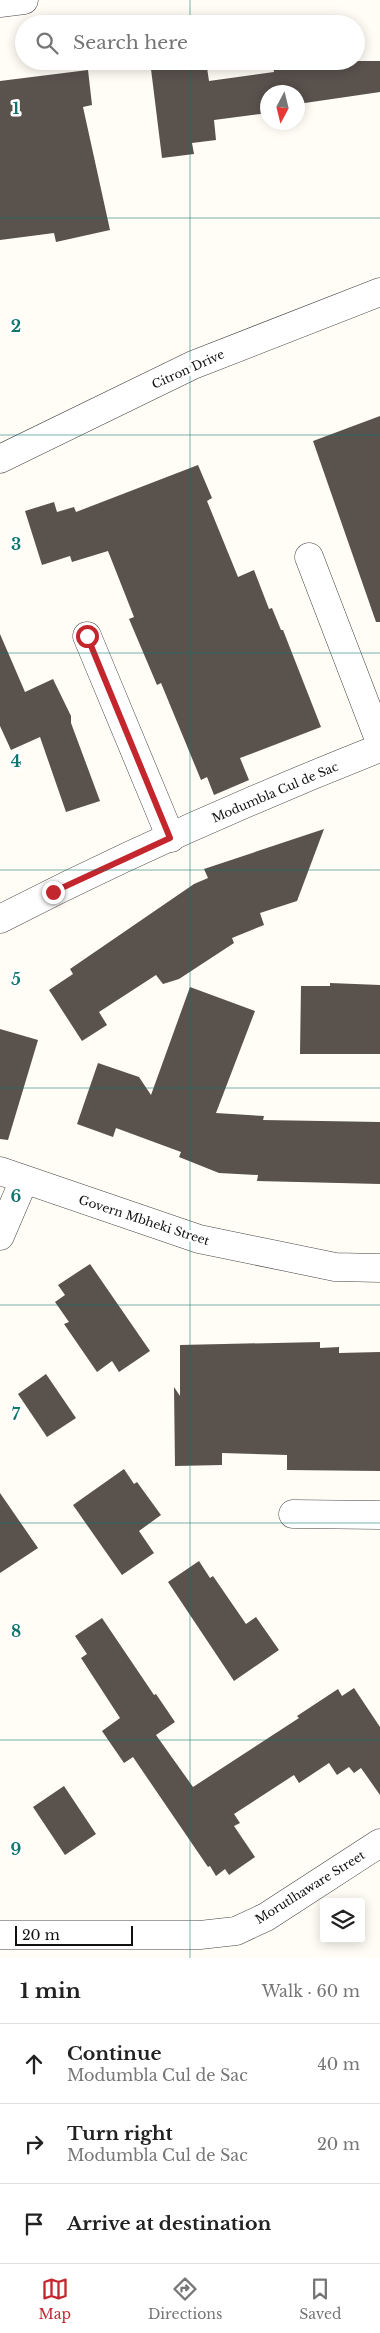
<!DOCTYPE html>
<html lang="en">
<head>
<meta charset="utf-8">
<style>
	:root { --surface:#fff; --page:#f2f2f2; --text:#222; --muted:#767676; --line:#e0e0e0; --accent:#c4262e }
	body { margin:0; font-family:"Libre Baskerville",serif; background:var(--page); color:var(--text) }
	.controls { position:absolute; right:15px; bottom:15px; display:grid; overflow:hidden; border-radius:5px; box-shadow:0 2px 12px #0003 }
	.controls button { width:45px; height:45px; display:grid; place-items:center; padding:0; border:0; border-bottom:1px solid var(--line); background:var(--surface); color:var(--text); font:25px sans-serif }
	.compass { position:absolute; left:260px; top:85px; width:45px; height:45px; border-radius:50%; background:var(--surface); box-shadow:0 2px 12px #0003; rotate:187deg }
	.scale { position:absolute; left:15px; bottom:12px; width:118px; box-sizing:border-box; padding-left:5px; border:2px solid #111; border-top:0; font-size:14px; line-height:18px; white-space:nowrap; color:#111; -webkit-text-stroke:4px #fff; paint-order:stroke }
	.stop { position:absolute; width:15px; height:15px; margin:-11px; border:4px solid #c4262e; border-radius:50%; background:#fff }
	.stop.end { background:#c4262e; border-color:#fff; box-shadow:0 1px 5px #0008 }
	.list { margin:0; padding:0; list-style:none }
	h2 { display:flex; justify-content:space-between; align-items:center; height:65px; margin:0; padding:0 20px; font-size:21px }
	h2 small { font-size:16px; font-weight:400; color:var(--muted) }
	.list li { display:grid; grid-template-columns:32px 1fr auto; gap:15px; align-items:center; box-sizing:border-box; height:80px; padding:0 20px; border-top:1px solid var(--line) }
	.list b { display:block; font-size:19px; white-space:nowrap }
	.list p { margin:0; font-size:16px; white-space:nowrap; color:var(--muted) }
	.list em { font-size:16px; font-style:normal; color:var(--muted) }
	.icon { flex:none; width:28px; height:28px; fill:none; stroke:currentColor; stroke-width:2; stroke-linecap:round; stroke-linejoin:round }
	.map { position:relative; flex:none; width:380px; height:1958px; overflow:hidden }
	.search { position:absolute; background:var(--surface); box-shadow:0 2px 12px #0003; left:15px; right:15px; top:15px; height:55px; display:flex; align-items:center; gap:12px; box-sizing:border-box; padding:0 18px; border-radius:28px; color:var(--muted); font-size:19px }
	.sheet { height:305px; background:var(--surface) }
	nav { display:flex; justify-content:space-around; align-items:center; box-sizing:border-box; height:70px; border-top:1px solid var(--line); background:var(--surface); font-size:14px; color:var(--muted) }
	nav a { display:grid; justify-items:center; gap:2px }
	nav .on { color:var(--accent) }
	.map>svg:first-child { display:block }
</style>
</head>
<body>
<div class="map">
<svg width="380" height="1958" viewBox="0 0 380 1958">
	<rect width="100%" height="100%" fill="#fffdf5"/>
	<g fill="#5a524d">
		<path d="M150 61H206L209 81 274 72 272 61H380V92L298 104V109V92H268V113L214 120 216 140 192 143 194 154 162 158Z"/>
		<path d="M88 70 92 105 83 107 110 230 56 242 54 233 0 240V81Z"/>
		<path d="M380 416V622H376L313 441Z"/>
		<path d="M198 465 212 498 207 501 238 577 254 570 269 609 272 608 281 630H283L321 727 240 758 249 780 214 795 207 777 201 780 161 683 157 685 129 619 134 617 108 551 72 562 70 556 42 565 25 511 54 502 57 512 74 507 76 512Z"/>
		<path d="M0 634 25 692 53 679 71 716V723L100 801 66 812 40 737 11 750 0 726Z"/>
		<path d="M324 829 297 901 260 913 264 925 232 938 234 943 179 979 163 984 156 975 99 1012 107 1025 82 1041 49 990 73 974 70 969 194 884 208 878 204 869Z"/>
		<path d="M330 983 380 985V1054H300L301 986H330Z"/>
		<path d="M190 987 255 1011 216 1113 264 1116 263 1120 380 1122V1184L257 1181 258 1175 219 1173 179 1157 181 1152 116 1128 113 1137 77 1124 98 1063 139 1077 151 1095Z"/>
		<path d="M0 1029 38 1040 8 1140 0 1139Z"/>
		<path d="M90 1264 150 1351 119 1372 112 1361 97 1372 64 1324 69 1322 55 1302 65 1295 58 1285Z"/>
		<path d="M320 1342V1348L339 1347V1353L380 1352V1471L287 1470V1455L222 1453V1465L175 1466 174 1387 180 1396V1345Z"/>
		<path d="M46 1374 76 1418 47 1437 18 1394Z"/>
		<path d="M124 1469 134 1484 137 1482 161 1515 139 1531 154 1553 122 1575 73 1505Z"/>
		<path d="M0 1493 38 1548 0 1573Z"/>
		<path d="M199 1561 210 1578 213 1576 246 1624 256 1617 279 1650 234 1681 168 1582Z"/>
		<path d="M102 1618 154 1695 156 1694 175 1722 156 1735 193 1787 299 1718 297 1716 338 1689 342 1696 354 1688 380 1727V1795L361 1768 354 1773 349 1767 337 1775 329 1763 299 1783 294 1775 234 1814 240 1823 234 1826 255 1857 229 1875 225 1869 216 1876 210 1866 208 1867 133 1757 124 1763 102 1731 120 1718 81 1658 87 1654 75 1636Z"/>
		<path d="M64 1786 96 1834 65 1855 33 1807Z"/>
	</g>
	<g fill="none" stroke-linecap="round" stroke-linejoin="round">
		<defs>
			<g id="minor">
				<path d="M0 3 24 0"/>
				<path d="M0 459 193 365 380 292"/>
				<path d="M309 557 380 742"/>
				<path d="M87 636 171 838"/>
				<path d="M0 919C123 856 251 799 380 748"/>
				<path d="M0 1171 199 1239 335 1267 380 1268"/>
				<path d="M0 1236 24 1180"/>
				<path d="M293 1514 380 1515"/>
				<path d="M0 1935H200L236 1931 266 1917 380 1843"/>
			</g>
		</defs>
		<use href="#minor" stroke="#444" stroke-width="29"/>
		<use href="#minor" stroke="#fff" stroke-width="28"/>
	</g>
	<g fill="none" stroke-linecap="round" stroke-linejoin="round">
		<path stroke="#c4262e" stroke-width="6" d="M53 892 170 838 87 636"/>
	</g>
	<path fill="none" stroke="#0f766e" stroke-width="1" stroke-opacity="0.55" d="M190 0V24M190 61V1958M0 218H380M0 435H380M0 653H380M0 870H380M0 1088H380M0 1305H380M0 1523H380M0 1740H380"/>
	<g text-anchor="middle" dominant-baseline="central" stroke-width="5" stroke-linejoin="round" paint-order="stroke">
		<g font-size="12" fill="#111" stroke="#fff">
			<text transform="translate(188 369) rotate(-24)">Citron Drive</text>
			<text transform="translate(275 792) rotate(-23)">Modumbla Cul de Sac</text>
			<text transform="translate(144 1220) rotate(18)">Govern Mbheki Street</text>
			<text transform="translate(310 1887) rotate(-32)">Morutlhaware Street</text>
		</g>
	</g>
	<g font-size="16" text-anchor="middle" font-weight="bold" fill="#0f766e" stroke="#fff" stroke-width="5" stroke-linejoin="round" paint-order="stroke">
		<text x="16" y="114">1</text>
		<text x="16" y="332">2</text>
		<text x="16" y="550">3</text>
		<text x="16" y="767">4</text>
		<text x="16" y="985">5</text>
		<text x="16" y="1202">6</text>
		<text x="16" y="1420">7</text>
		<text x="16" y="1637">8</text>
		<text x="16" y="1855">9</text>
	</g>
</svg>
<div class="controls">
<button><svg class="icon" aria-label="layers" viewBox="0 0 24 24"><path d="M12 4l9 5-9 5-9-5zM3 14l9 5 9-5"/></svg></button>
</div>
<svg class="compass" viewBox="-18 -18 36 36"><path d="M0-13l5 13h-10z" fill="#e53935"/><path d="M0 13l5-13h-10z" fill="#767676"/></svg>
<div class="scale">20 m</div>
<div class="stop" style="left:87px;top:636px"></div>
<div class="stop end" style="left:53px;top:892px"></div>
<div class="search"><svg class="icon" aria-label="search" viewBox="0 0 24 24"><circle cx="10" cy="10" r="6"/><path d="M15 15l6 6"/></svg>Search here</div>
</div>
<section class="sheet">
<h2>1 min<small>Walk · 60 m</small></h2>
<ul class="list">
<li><svg class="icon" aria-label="ahead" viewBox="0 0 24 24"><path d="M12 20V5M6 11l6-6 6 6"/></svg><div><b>Continue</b><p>Modumbla Cul de Sac</p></div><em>40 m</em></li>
<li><svg class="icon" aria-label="right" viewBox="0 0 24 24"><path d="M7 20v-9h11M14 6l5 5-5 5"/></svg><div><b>Turn right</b><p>Modumbla Cul de Sac</p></div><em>20 m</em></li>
<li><svg class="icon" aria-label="arrive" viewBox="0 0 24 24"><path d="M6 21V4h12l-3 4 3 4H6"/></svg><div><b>Arrive at destination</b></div></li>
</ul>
</section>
<nav>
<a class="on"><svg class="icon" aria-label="map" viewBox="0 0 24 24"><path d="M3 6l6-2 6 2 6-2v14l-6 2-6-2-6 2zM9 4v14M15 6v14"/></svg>Map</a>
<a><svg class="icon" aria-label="directions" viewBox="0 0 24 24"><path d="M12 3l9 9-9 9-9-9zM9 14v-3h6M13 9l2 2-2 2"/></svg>Directions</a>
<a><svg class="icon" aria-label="saved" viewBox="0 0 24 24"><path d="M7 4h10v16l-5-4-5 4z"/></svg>Saved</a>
</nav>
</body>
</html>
